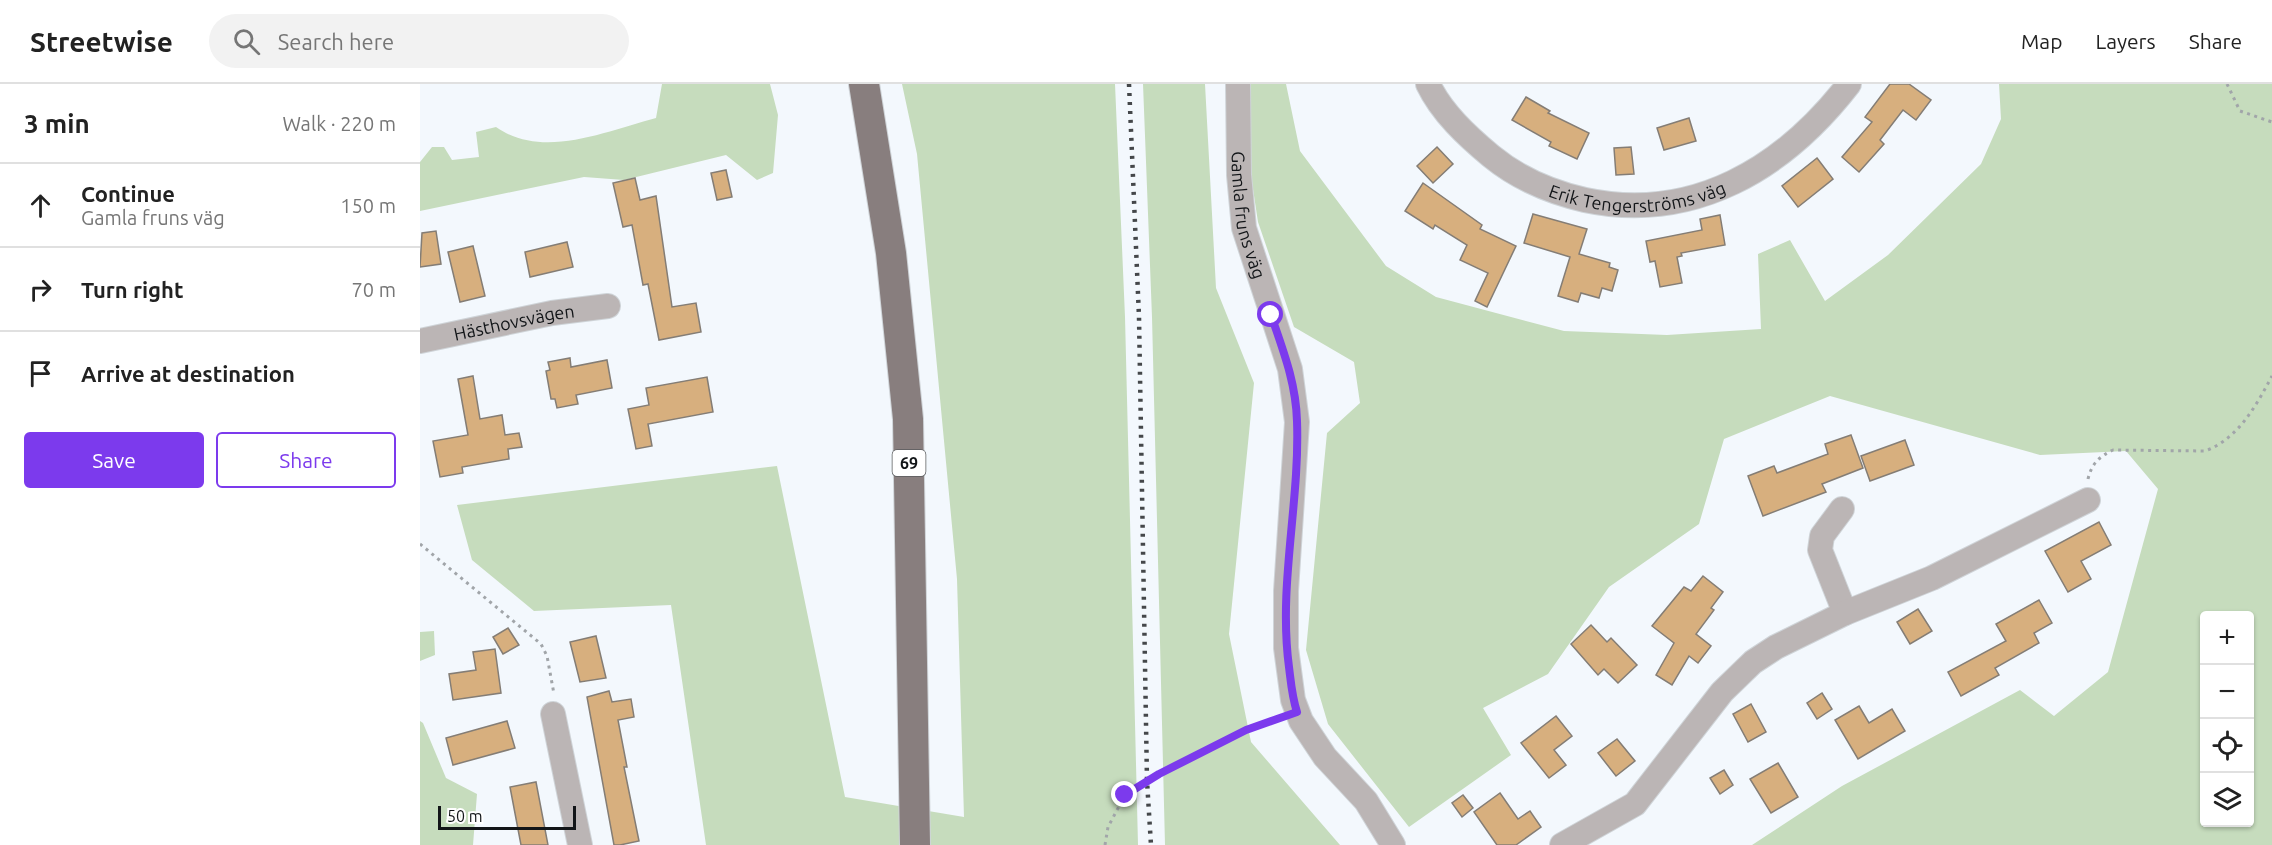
<!DOCTYPE html>
<html lang="en">
<head>
<meta charset="utf-8">
<style>
	:root { --surface:#fff; --page:#f2f2f2; --text:#222; --muted:#767676; --line:#e0e0e0; --accent:#7c3aed }
	body { margin:0; font-family:Ubuntu,sans-serif; background:var(--page); color:var(--text) }
	.controls { position:absolute; right:18px; bottom:18px; display:grid; overflow:hidden; border-radius:6px; box-shadow:0 2px 4px #0004 }
	.controls button { width:54px; height:54px; display:grid; place-items:center; padding:0; border:0; border-bottom:2px solid var(--line); background:var(--surface); color:var(--text); font:30px sans-serif }
	.scale { position:absolute; left:18px; bottom:15px; width:138px; box-sizing:border-box; padding-left:6px; border:3px solid #121518; border-top:0; font-size:16px; line-height:21px; white-space:nowrap; color:#121518; -webkit-text-stroke:4px #fff; paint-order:stroke }
	.stop { position:absolute; width:18px; height:18px; margin:-14px; border:4px solid #7c3aed; border-radius:50%; background:#fff }
	.stop.end { background:#7c3aed; border-color:#fff; box-shadow:0 2px 6px #0008 }
	.list { margin:0; padding:0; list-style:none }
	h2 { display:flex; justify-content:space-between; align-items:center; height:78px; margin:0; padding:0 24px; font-size:26px }
	h2 small { font-size:20px; font-weight:400; color:var(--muted) }
	.list li { display:grid; grid-template-columns:39px 1fr auto; gap:18px; align-items:center; box-sizing:border-box; height:84px; padding:0 24px; border-top:2px solid var(--line) }
	.list b { display:block; font-size:22px; white-space:nowrap }
	.list p { margin:0; font-size:20px; white-space:nowrap; color:var(--muted) }
	.list em { font-size:20px; font-style:normal; color:var(--muted) }
	.actions { display:flex; gap:12px; padding:18px 24px }
	.actions a { flex:1; padding:14px 0; border:2px solid var(--accent); border-radius:6px; text-align:center; font-size:21px; color:var(--accent) }
	.actions .main { background:var(--accent); color:#fff }
	.icon { flex:none; width:33px; height:33px; fill:none; stroke:currentColor; stroke-width:2; stroke-linecap:round; stroke-linejoin:round }
	.map { position:relative; flex:none; width:1852px; height:761px; overflow:hidden }
	header { display:flex; align-items:center; gap:36px; box-sizing:border-box; height:84px; padding:0 30px; background:var(--surface); border-bottom:2px solid var(--line) }
	header strong { font-size:28px }
	nav { display:flex; gap:33px; margin-inline-start:auto; font-size:21px }
	.search { width:420px; height:54px; background:var(--page); display:flex; align-items:center; gap:15px; box-sizing:border-box; padding:0 21px; border-radius:33px; color:var(--muted); font-size:22px }
	main { display:flex }
	aside { flex:1; background:var(--surface) }
	.map>svg:first-child { display:block }
</style>
</head>
<body>
<header>
<strong>Streetwise</strong>
<div class="search"><svg class="icon" aria-label="search" viewBox="0 0 24 24"><circle cx="10" cy="10" r="6"/><path d="M15 15l6 6"/></svg>Search here</div>
<nav><a>Map</a><a>Layers</a><a>Share</a></nav>
</header>
<main>
<aside>
<h2>3 min<small>Walk · 220 m</small></h2>
<ul class="list">
<li><svg class="icon" aria-label="ahead" viewBox="0 0 24 24"><path d="M12 20V5M6 11l6-6 6 6"/></svg><div><b>Continue</b><p>Gamla fruns väg</p></div><em>150 m</em></li>
<li><svg class="icon" aria-label="right" viewBox="0 0 24 24"><path d="M7 20v-9h11M14 6l5 5-5 5"/></svg><div><b>Turn right</b></div><em>70 m</em></li>
<li><svg class="icon" aria-label="arrive" viewBox="0 0 24 24"><path d="M6 21V4h12l-3 4 3 4H6"/></svg><div><b>Arrive at destination</b></div></li>
</ul>
<div class="actions"><a class="main">Save</a><a>Share</a></div>
</aside>
<div class="map">
<svg width="1852" height="761" viewBox="0 0 1852 761">
	<rect width="100%" height="100%" fill="#f3f8fd"/>
	<g fill="#c6dcbd" fill-rule="evenodd">
		<path d="M242 0H350L358 31 353 89 337 96 306 71 204 96 164 93 0 127V78L12 63H24L32 76 59 73 56 48 76 43C123 76 186 47 236 34Z"/>
		<path d="M482 0H695L705 233 718 761H286L251 521 114 527 52 476 37 421 357 382 425 713 544 733 537 495 497 70Z"/>
		<path d="M723 0H785L796 204 834 299 809 550 831 658 920 761H745L732 233Z"/>
		<path d="M817 0H866L880 67 966 182 1016 213 1144 247 1247 251 1341 245 1338 170 1370 156 1405 217 1468 171 1561 80 1581 35 1579 0H1852V761H1332L1422 702 1600 606 1634 632 1688 588 1738 405 1706 367 1620 371 1410 312 1304 355 1279 440 1189 503 1128 590 1063 624 1091 671 989 743 908 640 886 566 907 349 940 319 934 278 874 243 838 138ZM1784 532H1830V738H1784Z"/>
		<path d="M14 547 15 571 0 577V548Z"/>
		<path d="M0 637 3 639 26 694 57 710 53 761H0Z"/>
	</g>
	<g fill="#d7af7e" stroke="#847d75" stroke-width="1.5">
		<path d="M1470 0H1489L1511 16 1496 36 1483 26 1460 56 1464 60 1439 88 1422 73 1452 38 1445 33Z"/>
		<path d="M1106 13 1130 27 1128 29 1169 49 1157 75 1129 62 1131 58 1092 36Z"/>
		<path d="M1269 34 1276 57 1244 66 1237 44Z"/>
		<path d="M1017 63 1033 80 1013 99 997 82Z"/>
		<path d="M1211 63 1214 90 1196 91 1194 64Z"/>
		<path d="M1397 74 1413 95 1378 123 1362 102Z"/>
		<path d="M306 86 312 113 297 116 291 89Z"/>
		<path d="M215 94 220 116 236 112 252 223 276 219 281 248 239 256 228 200 223 201 212 141 203 143 193 99Z"/>
		<path d="M1003 99 1062 141 1060 145 1096 162 1067 223 1055 217 1068 189 1040 176 1047 161 1015 141 1013 145 985 127Z"/>
		<path d="M1113 130 1167 145 1159 170 1190 179 1189 183 1198 186 1192 207 1182 204 1179 214 1161 209 1158 218 1138 212 1150 173 1104 159Z"/>
		<path d="M1300 131 1305 161 1261 169 1262 172 1257 173 1262 199 1240 203 1235 177 1230 178 1226 157 1282 146 1280 135Z"/>
		<path d="M16 147 21 180 0 183 2 149Z"/>
		<path d="M147 158 153 183 110 193 105 168Z"/>
		<path d="M53 162 65 212 40 218 28 168Z"/>
		<path d="M150 274 151 283 187 276 192 304 156 311 158 320 137 324 135 315H131L126 287 130 286 128 278Z"/>
		<path d="M53 292 60 335 82 331 85 351 99 349 102 363 88 365 89 375 42 383 43 389 20 393 13 357 48 351 38 295Z"/>
		<path d="M287 293 293 328 228 340 232 362 216 365 208 325 229 321 226 304Z"/>
		<path d="M1431 351 1443 384 1402 400 1406 408 1343 432 1328 392 1354 382 1357 389 1408 370 1405 360Z"/>
		<path d="M1485 356 1494 381 1450 397 1441 372Z"/>
		<path d="M1679 438 1691 461 1661 477 1671 495 1648 508 1625 467Z"/>
		<path d="M1283 492 1303 508 1291 524 1294 526 1276 550 1291 562 1278 579 1269 572 1252 601 1236 591 1254 559 1232 542 1264 503 1271 507Z"/>
		<path d="M1619 516 1632 539 1614 549 1619 559 1575 584 1579 591 1541 612 1528 588 1586 557 1576 540Z"/>
		<path d="M1498 525 1512 547 1490 560 1477 538Z"/>
		<path d="M1171 541 1187 558 1191 554 1217 581 1198 599 1184 585 1178 591 1151 560Z"/>
		<path d="M88 544 99 561 83 570 73 553Z"/>
		<path d="M176 552 186 594 160 598 150 558Z"/>
		<path d="M75 565 81 609 33 616 29 590 56 586 53 568Z"/>
		<path d="M189 607 192 618 211 615 214 633 198 636 207 683H204L219 757 200 761H194L167 613Z"/>
		<path d="M1402 609 1412 625 1397 635 1387 619Z"/>
		<path d="M1331 620 1346 648 1328 658 1313 630Z"/>
		<path d="M1439 622 1449 639 1472 625 1485 647 1438 675 1415 636Z"/>
		<path d="M1136 632 1152 652 1134 666 1146 681 1129 694 1101 659Z"/>
		<path d="M87 637 95 664 33 681 26 654Z"/>
		<path d="M1197 655 1215 677 1196 692 1178 669Z"/>
		<path d="M1358 679 1378 713 1351 729 1330 695Z"/>
		<path d="M1304 686 1313 701 1300 710 1290 694Z"/>
		<path d="M116 698 128 761H101L90 703Z"/>
		<path d="M1080 709 1098 735 1110 727 1121 743 1096 761H1077L1054 728Z"/>
		<path d="M1043 711 1053 724 1042 733 1032 719Z"/>
	</g>
	<g fill="none" stroke-linecap="round" stroke-linejoin="round">
		<defs>
			<g id="minor">
				<path id="s1" d="M818 0 819 91 824 144 870 285 877 338 866 507V564L873 616 881 637 905 673 946 717 973 761"/>
				<path id="s2" d="M1008 0C1022 29 1047 52 1071 72 1099 95 1130 108 1165 116 1274 139 1364 84 1429 0"/>
				<path id="s3" d="M0 257 132 229 188 222"/>
				<path d="M1422 425 1402 452 1400 466 1425 529"/>
				<path d="M133 630 160 761"/>
				<path d="M1142 761 1215 720 1302 608 1333 578 1356 563 1425 529 1512 494 1668 416"/>
			</g>
			<path id="major" d="M444 0 471 169 488 335 495 761"/>
		</defs>
		<use href="#minor" stroke="#cfd4d8" stroke-width="26"/>
		<use href="#major" stroke="#cfd4d8" stroke-width="32"/>
		<g stroke="#a1a5a9" stroke-width="3" stroke-dasharray="3 4.5" stroke-linecap="butt">
			<path d="M1807 0 1820 27 1852 38"/>
			<path d="M1668 395C1672 379 1679 373 1693 366L1785 367C1818 355 1836 322 1852 292"/>
			<path d="M0 460 121 560 127 572 134 610"/>
			<path d="M685 761 688 743 705 711 739 690 826 646 859 635"/>
		</g>
		<use href="#minor" stroke="#bbb5b5" stroke-width="24"/>
		<use href="#major" stroke="#887e7e" stroke-width="30"/>
		<path stroke="#44474a" stroke-width="4.5" stroke-dasharray="3 6" stroke-linecap="butt" d="M709 0 719 233 727 697 731 761"/>
	</g>
	<g fill="none" stroke-linecap="round" stroke-linejoin="round">
		<path stroke="#7c3aed" stroke-width="8" d="M705 711 739 690 826 646 877 628C872 613 871 599 869 583 858 501 880 419 877 337 876 299 863 266 851 231"/>
	</g>
	<g text-anchor="middle" dominant-baseline="central" stroke-width="4.5" stroke-linejoin="round" paint-order="stroke">
		<rect fill="#fff" stroke="#595b5d" stroke-width="1.5" x="472.5" y="366" width="33" height="26" rx="4.5"/>
		<g font-size="16" font-weight="bold" fill="#121518">
			<text x="489" y="379">69</text>
		</g>
		<g font-size="18" fill="#121518" stroke="#fff">
			<text stroke="none"><textPath href="#s2" startOffset="254">Erik Tengerströms väg</textPath></text>
			<text stroke="none"><textPath href="#s1" startOffset="132">Gamla fruns väg</textPath></text>
			<text stroke="none"><textPath href="#s3" startOffset="96">Hästhovsvägen</textPath></text>
		</g>
	</g>
</svg>
<div class="controls">
<button>+</button>
<button>−</button>
<button><svg class="icon" aria-label="locate" viewBox="0 0 24 24"><circle cx="12" cy="12" r="6"/><path d="M12 2v4M12 18v4M2 12h4M18 12h4"/></svg></button>
<button><svg class="icon" aria-label="layers" viewBox="0 0 24 24"><path d="M12 4l9 5-9 5-9-5zM3 14l9 5 9-5"/></svg></button>
</div>
<div class="scale">50 m</div>
<div class="stop" style="left:851px;top:231px"></div>
<div class="stop end" style="left:705px;top:711px"></div>
</div>
</main>
</body>
</html>
